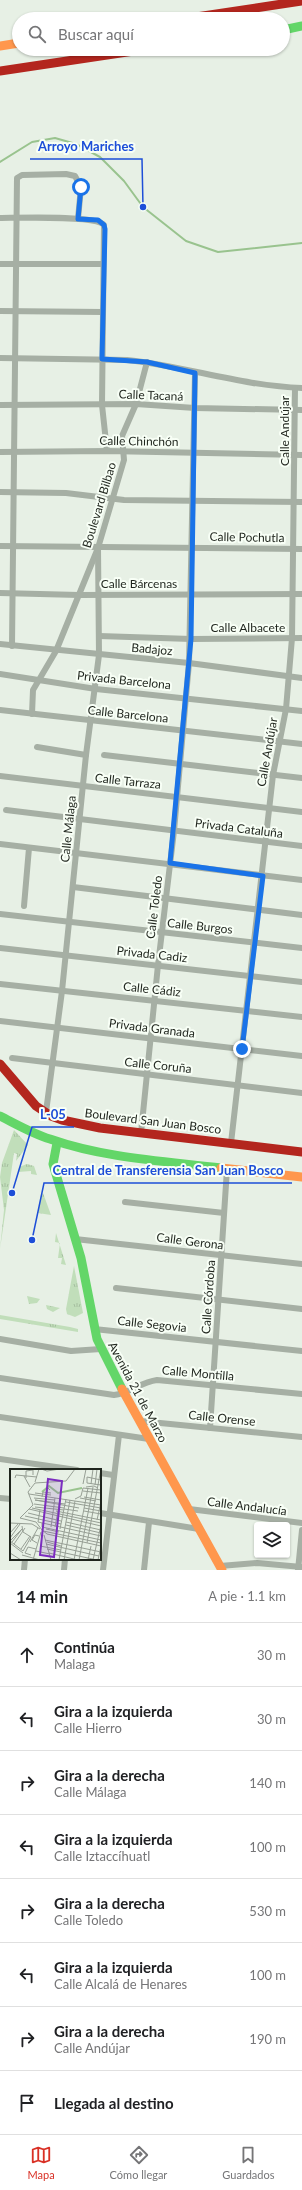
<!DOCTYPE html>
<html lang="es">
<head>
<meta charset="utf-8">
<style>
	:root { --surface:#fff; --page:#f6f6f6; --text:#202124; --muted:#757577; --line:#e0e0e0; --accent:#d93025 }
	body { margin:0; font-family:Lato,sans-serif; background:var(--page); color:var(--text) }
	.controls { position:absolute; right:12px; bottom:12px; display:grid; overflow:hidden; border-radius:4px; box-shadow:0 1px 3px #0004 }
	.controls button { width:36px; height:36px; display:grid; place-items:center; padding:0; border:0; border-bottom:1px solid var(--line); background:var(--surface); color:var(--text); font:20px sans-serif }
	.stop { position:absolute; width:12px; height:12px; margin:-9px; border:3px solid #1a73e8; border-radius:50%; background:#fff }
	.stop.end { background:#1a73e8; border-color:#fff; box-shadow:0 1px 4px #0008 }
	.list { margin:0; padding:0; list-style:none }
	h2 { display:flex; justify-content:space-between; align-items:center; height:52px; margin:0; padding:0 16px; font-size:17px }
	h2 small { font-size:13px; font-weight:400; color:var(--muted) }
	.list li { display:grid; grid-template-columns:26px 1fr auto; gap:12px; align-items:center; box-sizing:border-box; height:64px; padding:0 16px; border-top:1px solid var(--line) }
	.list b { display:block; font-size:15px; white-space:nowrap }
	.list p { margin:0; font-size:13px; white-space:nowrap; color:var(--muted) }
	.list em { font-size:13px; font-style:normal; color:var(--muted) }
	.icon { flex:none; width:22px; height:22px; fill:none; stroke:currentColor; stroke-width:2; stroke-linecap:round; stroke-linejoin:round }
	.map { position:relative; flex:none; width:302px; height:1570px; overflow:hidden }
	.search { position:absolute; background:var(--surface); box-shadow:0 1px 3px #0004; left:12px; right:12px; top:12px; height:44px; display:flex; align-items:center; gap:10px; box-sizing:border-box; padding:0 14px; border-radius:22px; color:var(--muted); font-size:15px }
	.sheet { height:564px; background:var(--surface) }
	nav { display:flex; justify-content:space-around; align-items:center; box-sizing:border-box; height:56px; border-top:1px solid var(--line); background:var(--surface); font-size:11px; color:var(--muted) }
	nav a { display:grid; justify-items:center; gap:2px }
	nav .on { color:var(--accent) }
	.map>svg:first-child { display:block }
</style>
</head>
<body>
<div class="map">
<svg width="302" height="1570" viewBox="0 0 302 1570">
	<defs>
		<pattern id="grass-tufts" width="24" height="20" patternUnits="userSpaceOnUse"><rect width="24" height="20" fill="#c1deba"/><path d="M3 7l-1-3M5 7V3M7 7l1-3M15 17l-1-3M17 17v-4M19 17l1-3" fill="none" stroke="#a5be9f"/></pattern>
	</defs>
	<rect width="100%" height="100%" fill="#e7f0e5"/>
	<g fill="url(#grass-tufts)">
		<path d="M14 1130 28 1145 16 1161 17 1154 14 1153 0 1249 4 1210 0 1177 2 1163Z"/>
		<path d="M27 1164 34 1166 37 1175 31 1174V1171L18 1172 19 1167Z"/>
		<path d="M43 1193 51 1215 38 1213 41 1195Z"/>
		<path d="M56 1233 66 1265 61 1264 62 1258H58L60 1243 55 1242Z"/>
		<path d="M74 1266 83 1313 75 1317 67 1314 66 1309Z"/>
		<path d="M27 1296 40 1299 37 1303 29 1304Z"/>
		<path d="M46 1305 60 1308 53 1312 47 1309Z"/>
		<path d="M0 1315 70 1327 78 1329V1332L0 1319Z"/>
	</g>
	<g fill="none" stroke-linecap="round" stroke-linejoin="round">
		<path stroke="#99c38e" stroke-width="2" d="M0 162 32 142 55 138 76 144 100 157 124 181 143 207 186 241 218 252 302 243"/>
		<g stroke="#a6afa4" stroke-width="6">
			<path d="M0 218C17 218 96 215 104 225L102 405 107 451"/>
			<path d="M0 264H103"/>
			<path d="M0 311 103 312"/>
			<path d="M0 358 127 360C185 366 242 386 302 388"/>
			<path d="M0 405 136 404 195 408 302 410"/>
			<path d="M0 452 107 451 302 455"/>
			<path d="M0 492 66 493 124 500 302 502"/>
			<path d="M0 546 302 549"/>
			<path d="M0 593 79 595 302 594"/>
			<path d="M99 636 191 639 302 638"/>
			<path d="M0 644 189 663 302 678"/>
			<path d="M12 646 17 178 22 175 66 174 75 176 81 187 78 219"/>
			<path d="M0 674 96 689 302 711"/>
			<path d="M0 710 302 744"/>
			<path d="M32 714 33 690 56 651 98 548 124 460 122 436 136 404 147 362"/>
			<path d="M37 747 86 755"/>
			<path d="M104 755 302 778"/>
			<path d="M0 776 302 812"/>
			<path d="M6 810 302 846"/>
			<path d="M0 844 302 880"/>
			<path d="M73 887 302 915"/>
			<path d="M24 906 29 848"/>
			<path d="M0 914 302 948"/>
			<path d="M0 948 302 982"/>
			<path d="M0 984 302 1017"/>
			<path d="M0 1021 302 1056"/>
			<path d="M12 1058 302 1093"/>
			<path d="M46 1112 62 991 86 755 99 655 98 548"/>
			<path d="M141 1133 158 965 174 831 189 663 195 373"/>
			<path d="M231 1143 273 775 286 709 292 638 295 388"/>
			<path d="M125 1202 224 1213"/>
			<path d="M75 1239 302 1264"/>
			<path d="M116 1288 302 1309"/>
			<path d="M94 1329 302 1351"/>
			<path d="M0 1339 71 1351 101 1349"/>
			<path d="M0 1378 114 1395C130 1393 141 1382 157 1380L302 1394"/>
			<path d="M0 1417 149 1439"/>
			<path d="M140 1421 302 1437"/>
			<path d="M210 1428 227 1169"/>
			<path d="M0 1459 77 1470"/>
			<path d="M100 1473 113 1475"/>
			<path d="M0 1498 11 1499"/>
			<path d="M189 1509 302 1523"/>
			<path d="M100 1513 199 1529"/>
			<path d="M220 1566 257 1563 302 1567"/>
			<path d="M24 1570 25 1559"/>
			<path d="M64 1570 65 1559"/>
			<path d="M103 1570 119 1435"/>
			<path d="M144 1570 149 1522"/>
			<path d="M298 1570 302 1530"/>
		</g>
		<g stroke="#63d668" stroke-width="9">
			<path d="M283 30 302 26"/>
			<path d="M0 1116C16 1124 33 1134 50 1139 104 1158 163 1161 221 1168"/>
			<path d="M57 1143 53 1164 81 1258 97 1339 122 1389"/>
		</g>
		<g stroke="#ff974d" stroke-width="9">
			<path d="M0 46 19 43"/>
			<path d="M221 1168 302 1177"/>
			<path d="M122 1389 222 1570"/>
		</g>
		<g stroke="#b3261e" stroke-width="9">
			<path d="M183 19 302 1"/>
			<path d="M0 71 147 49"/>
			<path d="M0 1064 36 1106 51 1116 62 1120 100 1128 302 1152"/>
		</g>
	</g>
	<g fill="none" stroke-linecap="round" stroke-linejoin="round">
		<path stroke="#1a73e8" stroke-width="5" d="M81 187 78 219 98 220 104 225 105 229 102 359 147 362 195 373 191 639 170 863 263 876 242 1049"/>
	</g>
	<g text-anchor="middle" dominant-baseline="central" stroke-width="4" stroke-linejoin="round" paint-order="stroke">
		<g font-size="12" fill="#1f251d" stroke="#f8fff6">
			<text transform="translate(151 395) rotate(2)">Calle Tacaná</text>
			<text transform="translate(284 431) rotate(-90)">Calle Andújar</text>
			<text transform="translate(139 441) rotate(1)">Calle Chinchón</text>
			<text transform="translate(99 505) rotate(-73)">Boulevard Bilbao</text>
			<text transform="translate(247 537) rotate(1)">Calle Pochutla</text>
			<text x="139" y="583">Calle Bárcenas</text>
			<text x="248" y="627">Calle Albacete</text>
			<text transform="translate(152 649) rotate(5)">Badajoz</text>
			<text transform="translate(124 680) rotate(6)">Privada Barcelona</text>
			<text transform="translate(128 714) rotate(6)">Calle Barcelona</text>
			<text transform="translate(267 752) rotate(-80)">Calle Andújar</text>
			<text transform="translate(128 781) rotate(6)">Calle Tarraza</text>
			<text transform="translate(239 828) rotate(7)">Privada Cataluña</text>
			<text transform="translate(68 829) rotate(-84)">Calle Málaga</text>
			<text transform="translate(154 907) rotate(-83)">Calle Toledo</text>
			<text transform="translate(200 926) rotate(6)">Calle Burgos</text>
			<text transform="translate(152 954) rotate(6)">Privada Cadiz</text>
			<text transform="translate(152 989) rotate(6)">Calle Cádiz</text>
			<text transform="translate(152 1028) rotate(7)">Privada Granada</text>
			<text transform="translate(158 1065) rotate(6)">Calle Coruña</text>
			<text transform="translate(153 1121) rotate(7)">Boulevard San Juan Bosco</text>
			<text transform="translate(190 1241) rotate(7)">Calle Gerona</text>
			<text transform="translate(208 1297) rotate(-86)">Calle Córdoba</text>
			<text transform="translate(152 1324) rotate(6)">Calle Segovia</text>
			<text transform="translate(198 1373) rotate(5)">Calle Montilla</text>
			<text transform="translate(138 1392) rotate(62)">Avenida 21 de Marzo</text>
			<text transform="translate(222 1418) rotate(6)">Calle Orense</text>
			<text transform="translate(247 1506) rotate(7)">Calle Andalucía</text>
		</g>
	</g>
	<g transform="translate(10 1469)">
		<rect width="91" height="91" fill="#e7f0e5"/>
		<path fill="none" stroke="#99c38e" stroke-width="2" d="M32 23 39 17 48 24 72 19"/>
		<path fill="none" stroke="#979f95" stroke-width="1" d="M31 0 37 2 50 0M14 7 20 18M5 9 6 6 27 8M16 9V2L23 1V6M91 11 77 8V14L91 16M25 13 29 0M73 15 76 0M81 15 83 0M85 16 87 0M76 18 84 17 88 19M0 20V0M73 22 91 24M25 24 41 26M19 25 91 36M32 28 33 23 41 24M74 28 91 31M24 29 45 31M36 29 38 19 40 21M70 29 86 32M65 30 71 27 73 19 91 21M25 31 69 39M25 31 55 35M56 33 91 39M24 35 54 39M25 38 54 41M22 39 91 54M74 39 91 42M19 40 91 57M54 40 68 42M30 41 28 53 91 67M46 42 91 51M74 42 91 45M18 44 51 52M15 47 51 55M87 51 91 33M56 53 91 61M0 54 22 55 30 60M32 54V58L91 71M56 56 91 64M12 57 13 63 21 68 13 82 0 72 12 60M41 58 45 29M45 58 50 31M36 60 49 63M50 60 56 30M32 61 37 65 91 77M32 61 26 53 10 49 23 36 18 23 25 14 56 12 65 0M33 62 91 74M0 64 8 55M34 66 41 91M0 69 10 55M35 71 91 83M2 73 12 60M20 73 28 59M37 73 51 77M0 74 13 84M27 74 22 71 25 66 29 67M77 74 91 0M4 75 15 59M36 75 89 87M30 77 51 81M11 80 20 67M37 80 87 91M26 82 40 85M0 84 11 91M39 84 68 91M12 86 30 91M21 86 15 84 18 78 26 80M23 91 31 63M49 91 60 31M54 91 65 32M64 91 78 19M69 91 83 18M78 91 81 77M83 91 91 56M88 91 91 77"/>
		<path fill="#7b2cbf" fill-opacity="0.15" stroke="#7b2cbf" stroke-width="2" d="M38 10 52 12 44 88 30 86Z"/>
		<rect width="91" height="91" fill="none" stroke="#1f251d" stroke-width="2"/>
	</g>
	<path fill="none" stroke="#1d4ed8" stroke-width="1.5" d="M143 207L142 159H30M12 1193L32 1127H74M32 1240L44 1183H292"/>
	<g fill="#1d4ed8" stroke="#f8fff6" stroke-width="1.5">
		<circle cx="143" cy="207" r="4"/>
		<circle cx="12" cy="1193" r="4"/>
		<circle cx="32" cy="1240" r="4"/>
	</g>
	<g font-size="13" text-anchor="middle" font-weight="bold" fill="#1d4ed8" stroke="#f8fff6" stroke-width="4" stroke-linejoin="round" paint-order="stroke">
		<text x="86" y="151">Arroyo Mariches</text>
		<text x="53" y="1119">L-05</text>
		<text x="168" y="1175">Central de Transferensia San Juan Bosco</text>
	</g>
</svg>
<div class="controls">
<button><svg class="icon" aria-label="layers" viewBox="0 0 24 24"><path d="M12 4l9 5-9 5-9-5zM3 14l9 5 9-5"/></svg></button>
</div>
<div class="stop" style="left:81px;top:187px"></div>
<div class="stop end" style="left:242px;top:1049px"></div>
<div class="search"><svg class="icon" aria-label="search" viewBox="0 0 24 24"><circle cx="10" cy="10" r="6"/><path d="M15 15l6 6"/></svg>Buscar aquí</div>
</div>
<section class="sheet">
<h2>14 min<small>A pie · 1.1 km</small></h2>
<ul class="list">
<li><svg class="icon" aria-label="ahead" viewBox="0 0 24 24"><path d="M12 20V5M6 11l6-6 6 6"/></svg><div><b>Continúa</b><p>Malaga</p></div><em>30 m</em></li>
<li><svg class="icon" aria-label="left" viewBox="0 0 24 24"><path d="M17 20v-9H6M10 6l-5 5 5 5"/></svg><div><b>Gira a la izquierda</b><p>Calle Hierro</p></div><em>30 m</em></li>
<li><svg class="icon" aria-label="right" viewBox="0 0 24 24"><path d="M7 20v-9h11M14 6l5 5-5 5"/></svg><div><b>Gira a la derecha</b><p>Calle Málaga</p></div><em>140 m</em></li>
<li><svg class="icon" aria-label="left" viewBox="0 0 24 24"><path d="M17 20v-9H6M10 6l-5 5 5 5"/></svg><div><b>Gira a la izquierda</b><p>Calle Iztaccíhuatl</p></div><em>100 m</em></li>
<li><svg class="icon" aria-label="right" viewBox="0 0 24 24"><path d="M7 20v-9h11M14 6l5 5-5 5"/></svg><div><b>Gira a la derecha</b><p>Calle Toledo</p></div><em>530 m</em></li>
<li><svg class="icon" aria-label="left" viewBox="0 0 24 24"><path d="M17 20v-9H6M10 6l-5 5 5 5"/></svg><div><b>Gira a la izquierda</b><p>Calle Alcalá de Henares</p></div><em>100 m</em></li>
<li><svg class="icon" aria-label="right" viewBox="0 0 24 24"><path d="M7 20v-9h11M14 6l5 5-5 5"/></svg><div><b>Gira a la derecha</b><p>Calle Andújar</p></div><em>190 m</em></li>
<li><svg class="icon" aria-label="arrive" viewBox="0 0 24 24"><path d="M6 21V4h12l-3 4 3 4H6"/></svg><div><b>Llegada al destino</b></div></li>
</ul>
</section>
<nav>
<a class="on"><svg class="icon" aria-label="map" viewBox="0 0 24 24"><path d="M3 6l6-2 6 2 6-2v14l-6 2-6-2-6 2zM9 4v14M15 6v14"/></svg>Mapa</a>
<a><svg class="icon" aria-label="directions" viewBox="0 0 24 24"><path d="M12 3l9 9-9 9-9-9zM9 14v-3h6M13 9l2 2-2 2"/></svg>Cómo llegar</a>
<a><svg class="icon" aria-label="saved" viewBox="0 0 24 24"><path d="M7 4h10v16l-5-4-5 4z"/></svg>Guardados</a>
</nav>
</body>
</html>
